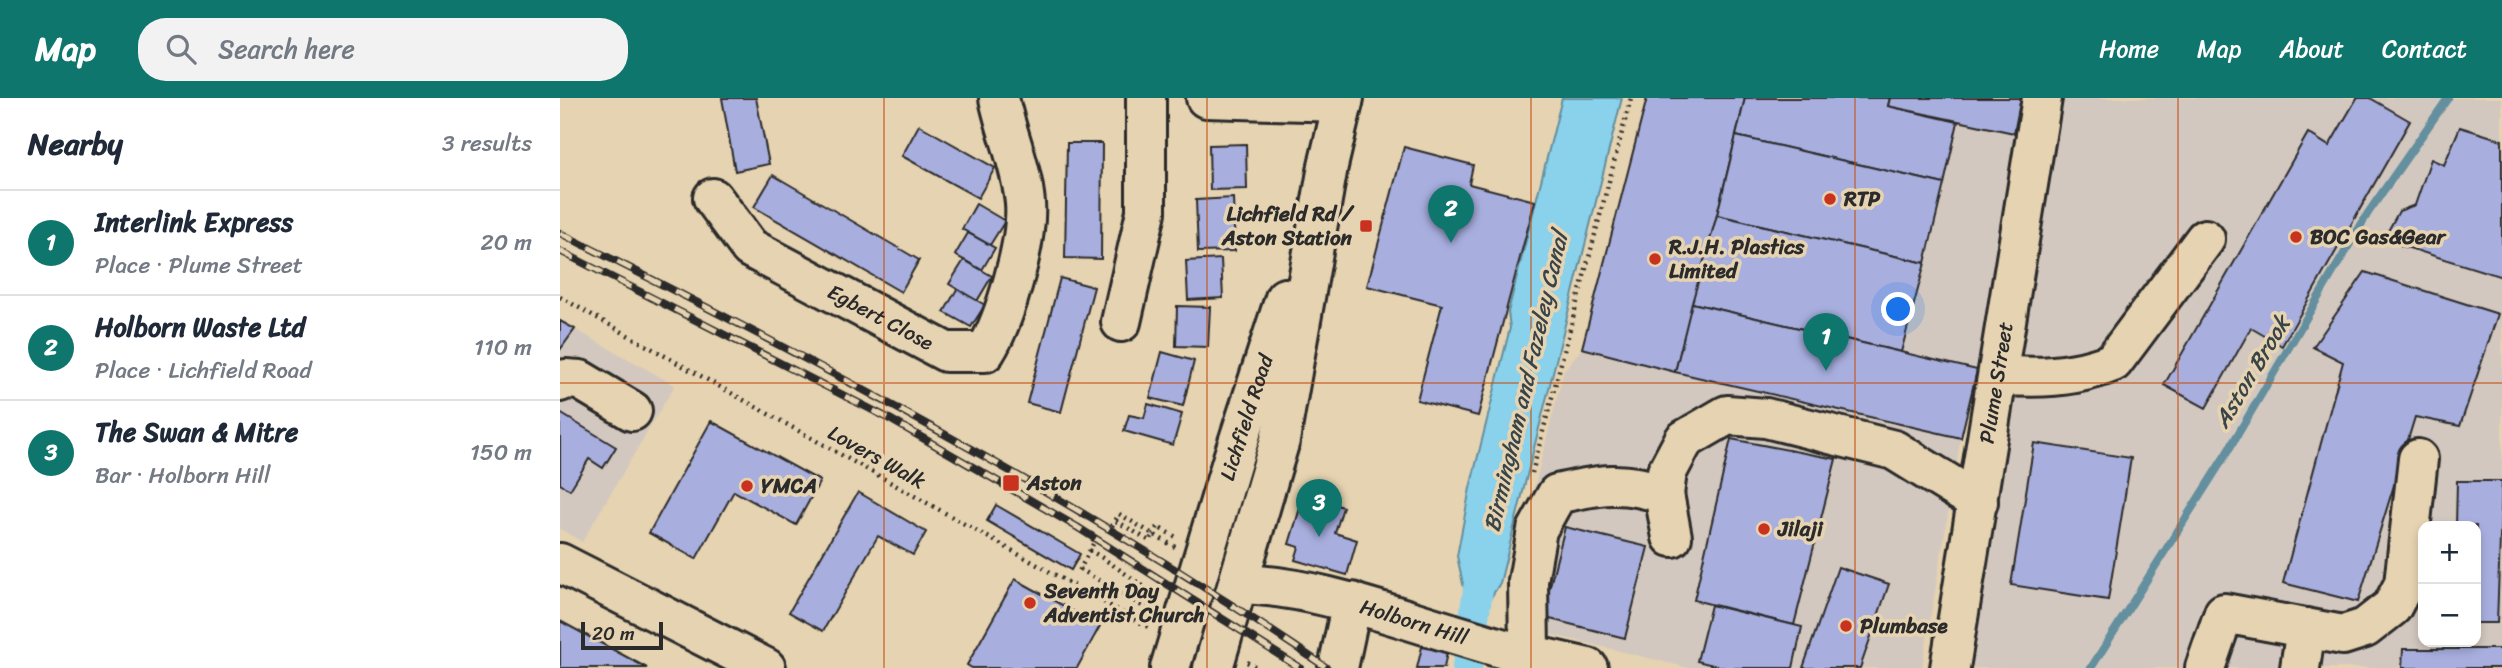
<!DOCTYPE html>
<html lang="en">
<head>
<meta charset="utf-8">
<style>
	:root { --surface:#fff; --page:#f2f2f3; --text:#1f2937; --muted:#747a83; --line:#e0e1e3; --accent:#0f766e }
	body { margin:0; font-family:Sriracha,sans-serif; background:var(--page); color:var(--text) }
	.controls { position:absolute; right:21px; bottom:21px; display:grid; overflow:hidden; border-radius:14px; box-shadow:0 4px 10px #0003 }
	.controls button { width:63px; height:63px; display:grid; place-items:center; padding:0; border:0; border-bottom:2px solid var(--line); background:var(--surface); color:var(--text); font:35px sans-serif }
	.scale { position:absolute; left:21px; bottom:18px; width:82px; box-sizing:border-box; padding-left:7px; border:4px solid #2b2b2b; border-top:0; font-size:19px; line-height:24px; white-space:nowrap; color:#2b2b2b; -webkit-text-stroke:5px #e6d3b1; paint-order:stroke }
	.you { position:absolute; left:1339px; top:212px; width:24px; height:24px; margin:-18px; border:5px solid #fff; border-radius:50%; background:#1a73e8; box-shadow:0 0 0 10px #1a73e833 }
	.badge { display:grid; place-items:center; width:46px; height:46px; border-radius:50%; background:var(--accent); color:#fff; font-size:23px; font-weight:700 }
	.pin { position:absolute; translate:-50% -58px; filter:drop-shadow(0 2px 4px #0008) }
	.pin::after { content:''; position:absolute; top:37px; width:24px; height:21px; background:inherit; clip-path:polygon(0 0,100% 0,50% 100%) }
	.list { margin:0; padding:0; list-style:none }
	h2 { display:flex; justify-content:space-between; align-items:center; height:91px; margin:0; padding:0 28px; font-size:30px }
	h2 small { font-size:23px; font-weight:400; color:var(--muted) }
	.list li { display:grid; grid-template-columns:46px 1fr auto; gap:21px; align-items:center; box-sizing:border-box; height:105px; padding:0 28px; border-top:2px solid var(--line) }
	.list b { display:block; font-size:26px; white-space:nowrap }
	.list p { margin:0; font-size:23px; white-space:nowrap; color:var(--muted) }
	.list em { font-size:23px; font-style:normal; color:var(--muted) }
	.icon { flex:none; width:38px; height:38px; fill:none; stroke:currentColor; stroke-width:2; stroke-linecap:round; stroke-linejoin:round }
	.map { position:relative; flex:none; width:1942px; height:570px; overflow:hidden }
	header { display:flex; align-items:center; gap:42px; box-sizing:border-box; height:98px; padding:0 35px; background:var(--accent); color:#fff }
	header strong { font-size:33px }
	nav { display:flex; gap:38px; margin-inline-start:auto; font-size:24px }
	.search { width:490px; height:63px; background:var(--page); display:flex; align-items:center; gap:18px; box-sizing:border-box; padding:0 24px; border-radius:28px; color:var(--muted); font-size:26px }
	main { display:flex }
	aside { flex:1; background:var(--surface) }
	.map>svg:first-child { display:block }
</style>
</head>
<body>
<header>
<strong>Map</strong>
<div class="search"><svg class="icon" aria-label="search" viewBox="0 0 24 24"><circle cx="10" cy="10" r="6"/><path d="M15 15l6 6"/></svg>Search here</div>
<nav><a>Home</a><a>Map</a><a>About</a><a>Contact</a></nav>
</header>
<main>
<aside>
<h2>Nearby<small>3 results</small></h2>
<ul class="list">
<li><span class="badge">1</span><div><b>Interlink Express</b><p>Place · Plume Street</p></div><em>20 m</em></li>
<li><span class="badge">2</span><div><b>Holborn Waste Ltd</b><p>Place · Lichfield Road</p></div><em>110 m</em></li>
<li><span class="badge">3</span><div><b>The Swan &amp; Mitre</b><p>Bar · Holborn Hill</p></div><em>150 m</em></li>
</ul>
</aside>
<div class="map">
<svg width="1942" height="570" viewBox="0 0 1942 570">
	<rect width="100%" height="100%" fill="#e6d3b1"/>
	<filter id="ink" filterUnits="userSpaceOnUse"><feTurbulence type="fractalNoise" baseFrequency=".0143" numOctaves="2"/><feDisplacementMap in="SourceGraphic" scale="14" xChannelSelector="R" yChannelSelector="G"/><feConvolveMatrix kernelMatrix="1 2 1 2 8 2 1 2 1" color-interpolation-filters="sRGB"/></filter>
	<g filter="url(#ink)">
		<g fill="#d3c8bf" fill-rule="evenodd">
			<path d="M1087 0H1461L1417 272 1401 340 1362 570H1129L948 526 961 487 968 414 1004 272 1022 250Z"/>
			<path d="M1500 0H1942V570H1407L1453 308ZM1863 428H1916V544H1863Z"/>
			<path d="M0 223 115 287 22 444 0 431Z"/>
		</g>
		<path fill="#8ad1eb" stroke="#648f9e" stroke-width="2" d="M1002 0H1062L940 485 920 517 909 514 897 458 910 390 950 230 948 214Z"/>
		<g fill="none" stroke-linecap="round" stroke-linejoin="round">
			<path stroke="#648f9e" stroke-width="8" d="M1531 570 1665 358 1808 115 1888 0"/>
			<path stroke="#8ad1eb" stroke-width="30" d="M907 570 920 477"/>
		</g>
		<g fill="#a8afdf" stroke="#2b2b2b" stroke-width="2">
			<path d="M162 0H196L209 66 175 73Z"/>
			<path d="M1087 0H1185L1157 117 1115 274 1022 250Z"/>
			<path d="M1185 0H1330L1328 8 1398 24 1384 86 1176 38Z"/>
			<path d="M1330 0H1461L1454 35 1328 8Z"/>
			<path d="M1797 0H1810L1850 23 1722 248 1691 230 1646 310 1604 287 1748 35 1769 48Z"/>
			<path d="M359 27 435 70 418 100 342 58Z"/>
			<path d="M1900 29 1942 42V179L1823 142 1839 113 1855 107 1871 61 1884 67Z"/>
			<path d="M1176 38 1384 86 1365 165 1157 117Z"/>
			<path d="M507 45H542L541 161 505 160Z"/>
			<path d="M686 46 687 91 650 92 649 47Z"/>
			<path d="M844 49 913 67 909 86 975 103 918 318 857 302 882 207 807 188Z"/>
			<path d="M213 77 359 162 341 194 194 109Z"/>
			<path d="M673 100 675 153 638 154 636 102Z"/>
			<path d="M416 106 445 123 430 147 402 131Z"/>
			<path d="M1157 117 1365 165 1341 254 1132 205Z"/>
			<path d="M408 135 435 150 422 172 395 157Z"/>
			<path d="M661 161 663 200 628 202 626 163Z"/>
			<path d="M404 162 432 178 417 203 389 186Z"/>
			<path d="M1805 174 1938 216 1900 328 1855 319 1798 504 1723 485 1783 264 1753 249Z"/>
			<path d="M500 180 534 189 501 314 467 305Z"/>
			<path d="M397 191 425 207 411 229 384 214Z"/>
			<path d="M1132 205 1417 272 1401 340 1115 274Z"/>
			<path d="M617 208 650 209 648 249 616 248Z"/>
			<path d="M0 223 15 231 0 252Z"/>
			<path d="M602 254 634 263 623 308 590 300Z"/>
			<path d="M588 306 622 316 613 347 564 333 569 317 584 320Z"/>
			<path d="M0 315 56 349 43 370 29 361 10 392 0 386Z"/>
			<path d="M151 323 260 383 236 427 174 393 136 461 89 435Z"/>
			<path d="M1171 341 1276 361 1234 527 1134 502Z"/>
			<path d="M1474 345 1571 360 1548 502 1451 487Z"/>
			<path d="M1897 383H1942L1937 525H1916V428H1896Z"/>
			<path d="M298 394 366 434 353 457 318 438 263 533 229 514Z"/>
			<path d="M744 397 783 409 775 435 797 442 787 477 735 462 739 449 729 446Z"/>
			<path d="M436 407 520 456 511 472 427 423Z"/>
			<path d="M1005 429 1088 449 1065 540 982 519Z"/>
			<path d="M1278 469 1329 486 1300 570H1243Z"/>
			<path d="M455 481 540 528 517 570H412L407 567Z"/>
			<path d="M1151 507 1242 529 1233 570H1165L1137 563Z"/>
			<path d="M0 523 87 570H0Z"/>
			<path d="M862 549 887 554 884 570H857Z"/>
			<path d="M1843 551H1942V570H1842Z"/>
		</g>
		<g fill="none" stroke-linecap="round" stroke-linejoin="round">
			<defs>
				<g id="minor">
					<path d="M646 0 783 4"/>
					<path id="s1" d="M153 100 190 150 386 254H425C445 223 468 142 465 105 462 70 446 34 439 0"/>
					<path d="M561 224 586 114V0"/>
					<path d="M1439 277C1477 281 1517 279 1553 264L1645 141"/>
					<path d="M0 284 5 281 20 282 72 313"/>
					<path d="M1104 396 1107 374 1124 342 1167 317 1206 320 1334 352 1418 404"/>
					<path d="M679 486C752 488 821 514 891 535"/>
					<path d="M945 551 1028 570"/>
					<path d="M969 555 968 483 977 432 997 396C1039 386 1063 382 1104 396L1112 439"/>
					<path d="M778 570 792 504"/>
					<path id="s2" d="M1390 570 1482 0"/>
					<path d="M1645 570 1664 515 1783 537 1805 530 1832 509 1844 486 1858 361"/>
					<path d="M1740 570 1746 530"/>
				</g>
				<g id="major">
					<path d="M0 465 206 570"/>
					<path id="s3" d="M610 570 673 360 725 200"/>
					<path d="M653 570 720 342 768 68 784 0"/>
				</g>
			</defs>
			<use href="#minor" stroke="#2b2b2b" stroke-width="44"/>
			<use href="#major" stroke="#2b2b2b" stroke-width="44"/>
			<g stroke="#2b2b2b" stroke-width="4.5" stroke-dasharray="2 5" stroke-linecap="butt">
				<path d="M0 199 588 529"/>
				<path d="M972 375 1071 0"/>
				<path d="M556 423 590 443 593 437"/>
				<path d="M552 428 559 416 615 449"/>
				<path d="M601 431 618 440"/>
				<path d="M533 446 520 471 594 515"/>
				<path d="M529 452C554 466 574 483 598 498"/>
				<path d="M687 564 698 570"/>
			</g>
			<use href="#minor" stroke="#e6d3b1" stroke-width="38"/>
			<use href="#major" stroke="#e6d3b1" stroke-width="38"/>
			<defs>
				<g id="rail">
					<path d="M0 135C262 266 525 405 767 570"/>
					<path d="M0 153 328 320 517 429 740 570"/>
				</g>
			</defs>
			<use href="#rail" stroke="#2b2b2b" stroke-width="8"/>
			<use href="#rail" stroke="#e6d3b1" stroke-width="5" stroke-dasharray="16" stroke-linecap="butt"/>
			<defs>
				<path id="minor-bridge" d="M891 535 944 551"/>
			</defs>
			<use href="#minor-bridge" stroke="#2b2b2b" stroke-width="44" stroke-linecap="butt"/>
			<path stroke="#2b2b2b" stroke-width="4.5" stroke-dasharray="2 5" stroke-linecap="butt" d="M593 437 598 428 601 431"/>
			<use href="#minor-bridge" stroke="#e6d3b1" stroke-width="38"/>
		</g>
	</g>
	<path fill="none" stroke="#c25012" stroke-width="2" stroke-opacity="0.55" d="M324 0V570M647 0V570M971 0V570M1295 0V570M1618 0V570M0 285H1942"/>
	<g fill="#c8321e" stroke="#e6d3b1" stroke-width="2.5">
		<circle cx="1270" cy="101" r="7"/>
		<rect x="799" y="121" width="14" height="14" rx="3.5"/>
		<circle cx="1736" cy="139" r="7"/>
		<circle cx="1095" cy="161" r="7"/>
		<rect x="442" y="376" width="18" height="18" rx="3.5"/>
		<circle cx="187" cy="388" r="7"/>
		<circle cx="1204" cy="431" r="7"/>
		<circle cx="470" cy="505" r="7"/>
		<circle cx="1286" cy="528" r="7"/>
	</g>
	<g text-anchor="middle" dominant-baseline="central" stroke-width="7" stroke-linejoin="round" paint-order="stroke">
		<g font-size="21" font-weight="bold" fill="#2b2b2b" stroke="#e6d3b1" text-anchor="start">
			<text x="1284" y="101">RTP</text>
			<text x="792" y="116" text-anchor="end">Lichfield Rd /<tspan x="792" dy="24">Aston Station</tspan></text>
			<text x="1750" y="139">BOC Gas&amp;Gear</text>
			<text x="1109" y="149">R.J.H. Plastics<tspan x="1109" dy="24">Limited</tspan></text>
			<text x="467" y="385">Aston</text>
			<text x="201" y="388">YMCA</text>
			<text x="1218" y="431">Jilaji</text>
			<text x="484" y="493">Seventh Day<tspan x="484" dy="24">Adventist Church</tspan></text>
			<text x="1300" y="528">Plumbase</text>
		</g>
		<g font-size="21" fill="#2b2b2b" stroke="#e6d3b1">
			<text stroke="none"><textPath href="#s1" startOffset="210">Egbert Close</textPath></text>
			<text stroke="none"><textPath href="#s2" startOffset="289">Plume Street</textPath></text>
			<text stroke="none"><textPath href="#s3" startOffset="262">Lichfield Road</textPath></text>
			<text transform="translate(317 359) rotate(29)">Lovers Walk</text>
			<text transform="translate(854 524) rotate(17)">Holborn Hill</text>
		</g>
		<g font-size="23" font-style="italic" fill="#394448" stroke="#e6d3b1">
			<text transform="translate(1692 274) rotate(-59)">Aston Brook</text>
			<text transform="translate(966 284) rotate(-77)">Birmingham and Fazeley Canal</text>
		</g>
	</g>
</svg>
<div class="controls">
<button>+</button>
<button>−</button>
</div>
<div class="scale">20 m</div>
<div class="you"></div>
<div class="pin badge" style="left:1266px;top:273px">1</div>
<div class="pin badge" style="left:891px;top:145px">2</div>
<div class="pin badge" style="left:759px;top:439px">3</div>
</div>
</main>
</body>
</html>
